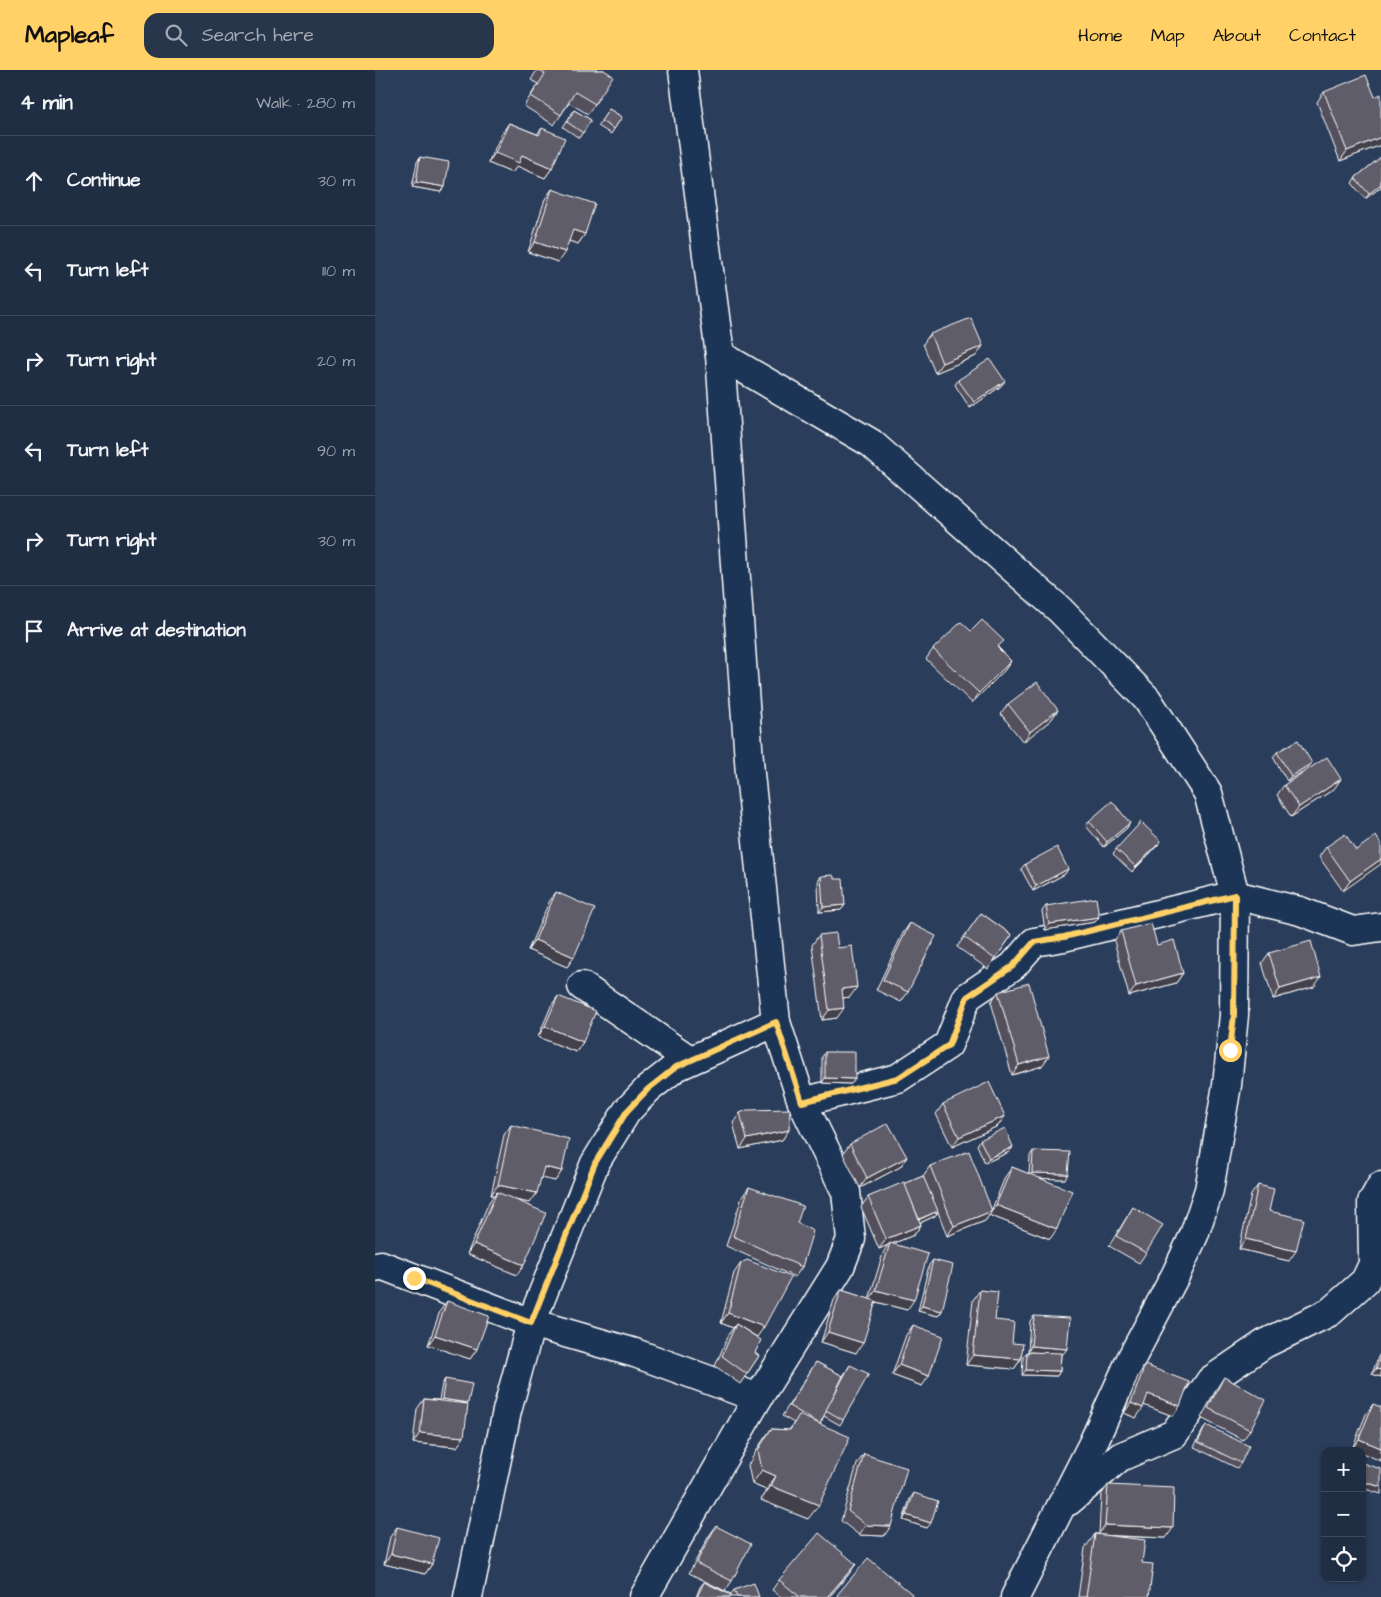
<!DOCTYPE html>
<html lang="en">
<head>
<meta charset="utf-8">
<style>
	:root { --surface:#202e44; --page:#28364b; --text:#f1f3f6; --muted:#a2a8b2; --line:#3d4a5d; --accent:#ffd166 }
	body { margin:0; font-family:"Architects Daughter",sans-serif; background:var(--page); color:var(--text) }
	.controls { position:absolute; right:15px; bottom:15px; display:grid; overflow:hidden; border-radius:10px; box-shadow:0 1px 4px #0004 }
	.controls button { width:45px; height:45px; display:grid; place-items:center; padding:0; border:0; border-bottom:1px solid var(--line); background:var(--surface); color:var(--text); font:25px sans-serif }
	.stop { position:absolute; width:15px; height:15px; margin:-11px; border:4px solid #ffd166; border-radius:50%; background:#fff }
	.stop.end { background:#ffd166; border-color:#fff; box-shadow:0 1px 5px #0008 }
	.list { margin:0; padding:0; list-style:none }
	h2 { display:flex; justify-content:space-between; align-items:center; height:65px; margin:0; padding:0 20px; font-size:21px }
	h2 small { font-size:16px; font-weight:400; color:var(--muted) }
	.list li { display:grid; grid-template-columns:32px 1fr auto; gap:15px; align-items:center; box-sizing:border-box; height:90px; padding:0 20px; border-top:1px solid var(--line) }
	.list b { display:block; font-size:19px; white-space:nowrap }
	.list em { font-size:16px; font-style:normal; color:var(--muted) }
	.icon { flex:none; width:28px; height:28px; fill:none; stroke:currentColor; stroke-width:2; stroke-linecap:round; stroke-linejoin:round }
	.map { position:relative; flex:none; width:1006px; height:1527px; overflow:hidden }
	header { display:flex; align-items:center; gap:30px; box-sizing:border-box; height:70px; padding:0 25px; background:var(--accent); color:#111 }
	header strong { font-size:24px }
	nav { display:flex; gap:28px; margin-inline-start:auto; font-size:18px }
	.search { width:350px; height:45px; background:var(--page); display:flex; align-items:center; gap:12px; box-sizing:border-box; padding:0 18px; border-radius:15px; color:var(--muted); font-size:19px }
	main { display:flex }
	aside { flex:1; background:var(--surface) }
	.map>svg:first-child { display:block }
</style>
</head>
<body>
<header>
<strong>Mapleaf</strong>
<div class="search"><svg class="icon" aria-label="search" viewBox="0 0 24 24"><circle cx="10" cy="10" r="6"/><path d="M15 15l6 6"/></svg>Search here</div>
<nav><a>Home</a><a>Map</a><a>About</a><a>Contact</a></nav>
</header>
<main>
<aside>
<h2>4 min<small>Walk · 280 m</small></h2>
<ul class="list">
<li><svg class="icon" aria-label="ahead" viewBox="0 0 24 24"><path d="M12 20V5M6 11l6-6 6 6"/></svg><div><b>Continue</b></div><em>30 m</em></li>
<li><svg class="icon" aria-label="left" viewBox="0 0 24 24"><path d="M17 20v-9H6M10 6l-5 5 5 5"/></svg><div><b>Turn left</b></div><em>110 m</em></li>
<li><svg class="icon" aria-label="right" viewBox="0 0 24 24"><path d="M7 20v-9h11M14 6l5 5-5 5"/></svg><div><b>Turn right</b></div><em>20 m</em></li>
<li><svg class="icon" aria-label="left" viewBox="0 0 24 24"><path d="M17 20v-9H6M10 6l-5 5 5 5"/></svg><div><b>Turn left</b></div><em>90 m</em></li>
<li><svg class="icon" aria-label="right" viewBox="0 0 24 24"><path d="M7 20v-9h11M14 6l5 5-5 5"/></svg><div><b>Turn right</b></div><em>30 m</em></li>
<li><svg class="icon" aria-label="arrive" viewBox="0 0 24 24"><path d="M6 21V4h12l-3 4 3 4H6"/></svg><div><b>Arrive at destination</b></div></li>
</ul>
</aside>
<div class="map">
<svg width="1006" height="1527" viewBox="0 0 1006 1527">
	<rect width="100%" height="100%" fill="#2a3d5b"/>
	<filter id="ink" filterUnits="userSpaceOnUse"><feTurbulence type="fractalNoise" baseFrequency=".02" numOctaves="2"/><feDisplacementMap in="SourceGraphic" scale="10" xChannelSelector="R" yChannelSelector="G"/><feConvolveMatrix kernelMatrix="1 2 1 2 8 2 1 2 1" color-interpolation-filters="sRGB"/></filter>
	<g filter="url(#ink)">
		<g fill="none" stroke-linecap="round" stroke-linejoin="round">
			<defs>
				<g id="street">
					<path d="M345 285 496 373 685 540 772 629 833 723 860 825 859 945 852 1015 834 1120 819 1165 801 1204 756 1289 718 1373 640 1527"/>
					<path d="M207 916 315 990"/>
					<path d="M427 1032 523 1008 573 975 592 927 638 896 659 872 689 867 860 825 925 841 978 861 1006 857"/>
					<path d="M0 1197 6 1195 156 1253 260 1283 383 1328"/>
					<path d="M694 1431 745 1387 799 1364 836 1310 889 1274 955 1242 990 1211 998 1194 997 1132 1006 1116"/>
					<path d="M93 1527 132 1341 156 1253 220 1093 252 1041 273 1019 301 997 401 952"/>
					<path d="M269 1527 383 1328 465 1197 476 1169 471 1122 427 1032 401 952 375 704 345 285 308 0"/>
				</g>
			</defs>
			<use href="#street" stroke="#fff" stroke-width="31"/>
			<use href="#street" stroke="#1d3557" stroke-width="28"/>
		</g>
		<g fill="#53505c" stroke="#fff">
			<path d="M162 0H229L220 34 213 44 194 33 179 55 149 36 163 14 156 10Z"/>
			<path d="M949 22 1006 75 965 91 942 32Z"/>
			<path d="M234 39 247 47 236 64 223 56Z"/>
			<path d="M199 40 216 50 204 68 188 57Z"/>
			<path d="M134 53 162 64 167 58 177 98 170 108 142 96 137 103 113 93 127 63Z"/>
			<path d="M45 87 70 117 66 122 37 117 42 92Z"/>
			<path d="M1006 87V117L990 129 977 113 980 108Z"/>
			<path d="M177 119 210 164 203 174 194 171 183 192 153 182 170 129Z"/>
			<path d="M555 264 601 286 560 303 548 274Z"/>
			<path d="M583 310 626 316 595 338 580 315Z"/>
			<path d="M596 561 624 578 636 591 629 601 597 633 551 589 558 579Z"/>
			<path d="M633 634 683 640 676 650 648 672 626 644Z"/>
			<path d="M902 682 933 698 912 711 898 687Z"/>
			<path d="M909 715 959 719 916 747 902 725Z"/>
			<path d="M714 751 752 758 729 777 711 756Z"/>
			<path d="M786 771 782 776 757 802 738 784 741 779Z"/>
			<path d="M1006 774 968 821 944 787 951 777 981 780Z"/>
			<path d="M650 794 690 804 658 821 646 799Z"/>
			<path d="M446 806 470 835 466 840 444 842 443 812Z"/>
			<path d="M181 822 199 887 192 897 153 880 174 832Z"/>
			<path d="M671 836 724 847 720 852 670 860 667 841Z"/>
			<path d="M606 843 637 865 613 899 582 877Z"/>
			<path d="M535 853 533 922 526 932 501 920 528 863Z"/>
			<path d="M746 861 782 875 808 903 801 913 754 926 739 871Z"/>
			<path d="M444 865 463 878 475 927 468 928 462 948 447 950 437 875Z"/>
			<path d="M894 883 939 917 898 929 887 893Z"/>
			<path d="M623 922 667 996 637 1005 616 932Z"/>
			<path d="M183 926 208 972 201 982 163 967 176 936Z"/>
			<path d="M450 982 476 1014 447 1013V987Z"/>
			<path d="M568 1034 630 1046 623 1056 577 1077 561 1044Z"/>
			<path d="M365 1043 414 1060 407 1070 365 1079 358 1053Z"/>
			<path d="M136 1055 187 1101 180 1111 166 1108 155 1133 141 1130 142 1205 92 1184 114 1132 119 1125H116L129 1065Z"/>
			<path d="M605 1070 638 1077 634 1082 610 1093 602 1075Z"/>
			<path d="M475 1074 532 1087 525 1097 485 1118 468 1084Z"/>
			<path d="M658 1081 690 1109 665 1108 675 1169 614 1145 615 1144 610 1151 572 1166 563 1142 560 1146 545 1153 546 1155 539 1165 517 1174 532 1240 501 1232 481 1283 446 1272 459 1230 466 1220 494 1229 508 1183 513 1175 504 1179 486 1137 493 1127 529 1114 548 1106 555 1096 617 1139 630 1107 637 1097 654 1104 655 1086Z"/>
			<path d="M883 1115 894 1141 914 1191 864 1179 876 1125Z"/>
			<path d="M374 1117 422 1153 427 1197 420 1207 351 1176 367 1127Z"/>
			<path d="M758 1137 771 1183 764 1193 734 1176Z"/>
			<path d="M558 1190 567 1241 563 1246 543 1241 554 1195Z"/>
			<path d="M366 1193 382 1267 380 1283 384 1286 365 1314 340 1296 354 1264 358 1258 346 1253 359 1203Z"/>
			<path d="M605 1220 620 1250 637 1273 646 1289 639 1299 591 1295 598 1230Z"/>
			<path d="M72 1231 102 1279 95 1289 53 1275 65 1241Z"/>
			<path d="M659 1246 688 1284H686L685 1301 682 1306 647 1305 648 1287 652 1282 668 1283 653 1282 655 1251Z"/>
			<path d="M538 1255 547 1316 517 1305 531 1265Z"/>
			<path d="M1006 1282V1307L997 1304 1003 1287Z"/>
			<path d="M441 1292 468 1306 475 1295 468 1350 465 1355 449 1346 445 1354 433 1449 386 1430 391 1420 377 1414 373 1395 386 1373 396 1359 414 1360 419 1353 407 1346Z"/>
			<path d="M770 1295 798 1346 769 1335 761 1348 749 1343 763 1306Z"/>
			<path d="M849 1307 875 1360 868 1370 826 1348 842 1318Z"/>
			<path d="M70 1309 82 1377 38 1373 42 1339 49 1329 64 1330 67 1314Z"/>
			<path d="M998 1334 987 1381H981L977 1379 991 1344Z"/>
			<path d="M831 1355 866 1393 862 1398 819 1377 828 1360Z"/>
			<path d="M489 1384 509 1466 484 1465 466 1451 482 1394Z"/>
			<path d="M733 1415 791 1468 735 1466 767 1493 774 1527H703L710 1478 720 1464H724L726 1425Z"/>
			<path d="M539 1423 552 1458 528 1450 535 1429Z"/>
			<path d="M341 1456 357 1511 350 1521 314 1503 334 1466Z"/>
			<path d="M22 1457 57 1494 50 1504 9 1494 15 1467Z"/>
			<path d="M474 1504 454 1527H406L397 1520 404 1510Z"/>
			<path d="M329 1512 356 1524 359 1520 384 1527H356V1526L355 1527H321L325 1517Z"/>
		</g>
		<g fill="#43414b" stroke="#fff">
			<path d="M1006 67V75L965 91 972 81Z"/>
			<path d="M120 83 147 85 177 98 170 108 142 96 137 103 113 93Z"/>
			<path d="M41 112 70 117 66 122 37 117Z"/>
			<path d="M1006 114V117L990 129 994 124Z"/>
			<path d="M198 160 210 164 203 174 191 170Z"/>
			<path d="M160 172 190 182 183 192 153 182Z"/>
			<path d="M608 276 601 286 560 303 567 293Z"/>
			<path d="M630 311 626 316 595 338 599 332Z"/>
			<path d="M636 591 629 601 597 633 604 623Z"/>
			<path d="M683 640 676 650 648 672 655 662Z"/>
			<path d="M937 693 933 698 912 711 916 706Z"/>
			<path d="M966 709 959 719 916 747 924 737Z"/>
			<path d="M755 753 752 758 729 777 732 772Z"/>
			<path d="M786 771 782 776 757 802 761 797Z"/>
			<path d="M1006 789V794L968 821 975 811Z"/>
			<path d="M693 799 690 804 658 821 661 816Z"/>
			<path d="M470 835 466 840 444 842 448 837Z"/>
			<path d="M724 847 720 852 670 860 674 854Z"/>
			<path d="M160 870 199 887 192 897 153 880Z"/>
			<path d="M808 903 801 913 754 926 761 916Z"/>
			<path d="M946 907 939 917 898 929 905 919Z"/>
			<path d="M482 917 475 927 460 929 467 919Z"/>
			<path d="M469 938 462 948 447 950 454 940Z"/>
			<path d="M170 956 208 972 201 982 163 967Z"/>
			<path d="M674 986 667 996 637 1005 644 995Z"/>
			<path d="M450 1008 480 1009 476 1014 447 1013Z"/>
			<path d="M630 1046 623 1056 577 1077 584 1067Z"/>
			<path d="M414 1060 407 1070 365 1079 372 1069Z"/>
			<path d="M638 1077 634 1082 610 1093 614 1088Z"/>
			<path d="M532 1087 525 1097 485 1118 492 1108Z"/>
			<path d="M169 1097 187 1101 180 1111 162 1107Z"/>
			<path d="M657 1103 693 1104 690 1109 654 1108Z"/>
			<path d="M123 1115 162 1123 155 1133 120 1126 122 1122 119 1125H116Z"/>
			<path d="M621 1135 682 1159 675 1169 614 1145Z"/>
			<path d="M563 1141 560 1146 538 1156 541 1151Z"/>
			<path d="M617 1141 610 1151 572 1166 579 1156Z"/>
			<path d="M546 1155 539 1165 514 1175 515 1173 513 1175 504 1179 511 1169Z"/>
			<path d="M871 1169 921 1181 914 1191 864 1179Z"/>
			<path d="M99 1174 149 1195 142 1205 92 1184Z"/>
			<path d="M501 1220 539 1230 532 1240 494 1230Z"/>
			<path d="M547 1236 567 1241 563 1246 543 1241Z"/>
			<path d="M353 1243 389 1257 382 1267 361 1254 358 1258 346 1253Z"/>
			<path d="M453 1262 488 1273 481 1283 446 1272Z"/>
			<path d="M60 1265 102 1279 95 1289 53 1275Z"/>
			<path d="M656 1276 692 1279 688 1284 653 1282Z"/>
			<path d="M598 1285 646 1289 639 1299 591 1295Z"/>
			<path d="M524 1295 554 1306 547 1316 517 1305Z"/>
			<path d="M1001 1299 1006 1300V1307L997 1304Z"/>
			<path d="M651 1300 685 1301 682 1306 647 1305Z"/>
			<path d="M773 1324 805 1336 798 1346 766 1334Z"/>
			<path d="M67 1329 93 1333 63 1334Z"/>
			<path d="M756 1333 768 1338 761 1348 749 1343Z"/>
			<path d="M45 1363 89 1367 82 1377 38 1373Z"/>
			<path d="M984 1369 1006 1378V1391L987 1383V1381H981L977 1379Z"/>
			<path d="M387 1400 401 1406 391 1420 377 1414Z"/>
			<path d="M987 1411 1006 1417V1424L987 1418Z"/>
			<path d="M396 1416 444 1435 433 1449 386 1430Z"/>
			<path d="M531 1445 556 1453 552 1458 528 1450Z"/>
			<path d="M491 1455 516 1456 509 1466 484 1465Z"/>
			<path d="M730 1455 798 1458 791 1468 723 1465Z"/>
			<path d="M16 1484 57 1494 50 1504 9 1494Z"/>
			<path d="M481 1494 474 1504 454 1527H452Z"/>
		</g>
		<g fill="#605d6b" stroke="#fff">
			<path d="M164 0H229L238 6 220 34 200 22 186 45 156 26 170 4Z"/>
			<path d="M991 5 1000 27 1006 24V67L972 81 949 22Z"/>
			<path d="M234 39 247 47 239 59 226 51Z"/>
			<path d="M199 40 216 50 208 63 192 52Z"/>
			<path d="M134 53 164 65 167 58 190 68 177 98 147 85 144 93 120 83Z"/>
			<path d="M45 87 74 92 70 117 41 112Z"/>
			<path d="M1006 87V114L994 124 980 108Z"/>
			<path d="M177 119 220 134 210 164 198 160 190 182 160 172Z"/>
			<path d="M596 248 608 276 567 293 555 264Z"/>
			<path d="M615 289 630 311 599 332 583 310Z"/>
			<path d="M607 550 629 571 622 577 636 591 604 623 558 579 586 552 596 561Z"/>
			<path d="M662 612 683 640 655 662 633 634Z"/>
			<path d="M923 670 937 693 916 706 902 682Z"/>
			<path d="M952 687 966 709 924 737 909 715Z"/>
			<path d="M737 731 755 753 732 772 714 751Z"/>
			<path d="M766 752 786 771 761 797 741 779Z"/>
			<path d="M970 764 981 780 1001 766 1006 774V789L975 811 951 777Z"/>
			<path d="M682 777 693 799 661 816 650 794Z"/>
			<path d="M458 805 460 809H468L470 835 448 837 446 806Z"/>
			<path d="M181 822 220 839 199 887 160 870Z"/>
			<path d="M721 828 724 847 674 854 671 836Z"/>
			<path d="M606 843 637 865 620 889 589 867Z"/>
			<path d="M535 853 561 866 533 922 508 910Z"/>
			<path d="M776 853 782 875 799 870 808 903 761 916 746 861Z"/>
			<path d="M461 863 463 878 477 876 482 917 467 919 469 938 454 940 444 865Z"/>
			<path d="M936 871 946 907 905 919 894 883Z"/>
			<path d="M654 913 674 986 644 995 623 922Z"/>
			<path d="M183 926 221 941 208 972 170 956Z"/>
			<path d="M450 982H480V1009L450 1008Z"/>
			<path d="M614 1012 630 1046 584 1067 568 1034Z"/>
			<path d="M415 1039 414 1060 372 1069 365 1043 372 1040Z"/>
			<path d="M513 1053 532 1087 492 1108 475 1074Z"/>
			<path d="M136 1055 194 1069 187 1101 169 1097 162 1123 123 1115Z"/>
			<path d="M630 1058 638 1077 614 1088 605 1070Z"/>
			<path d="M594 1081 617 1141 579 1156 555 1096Z"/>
			<path d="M658 1081 695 1082 693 1104 657 1103Z"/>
			<path d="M637 1097 697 1121 682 1159 621 1135Z"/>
			<path d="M548 1106 563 1141 544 1149 529 1114Z"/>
			<path d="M529 1112 546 1155 511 1169 493 1127Z"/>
			<path d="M883 1115 899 1119 894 1141 929 1149 921 1181 871 1169Z"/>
			<path d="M374 1117 428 1136 422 1153 438 1161 427 1197 358 1166Z"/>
			<path d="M122 1122 171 1143 149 1195 99 1174Z"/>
			<path d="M758 1137 788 1155 771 1183 741 1166Z"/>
			<path d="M515 1173 553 1184 539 1230 501 1220Z"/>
			<path d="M372 1190 416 1207 389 1257 353 1243 366 1193Z"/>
			<path d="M558 1190 578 1195 567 1241 547 1236Z"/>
			<path d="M466 1220 501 1231 488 1273 453 1262Z"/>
			<path d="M605 1220 623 1222 620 1250 639 1252 637 1273 648 1274 646 1289 598 1285Z"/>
			<path d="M72 1231 114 1246 102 1279 60 1265Z"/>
			<path d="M659 1246 695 1248 692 1279 656 1276Z"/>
			<path d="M361 1254 386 1270 380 1283 384 1286 372 1304 347 1286Z"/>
			<path d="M538 1255 568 1266 554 1306 524 1295Z"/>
			<path d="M652 1282 686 1283 685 1301 651 1300Z"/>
			<path d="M1006 1283V1300L1001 1299Z"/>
			<path d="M441 1292 468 1306 445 1354 414 1336Z"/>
			<path d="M475 1295 494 1304 468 1350 451 1340Z"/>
			<path d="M770 1295 814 1312 805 1336 773 1324 768 1338 756 1333Z"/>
			<path d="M849 1307 891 1330 875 1360 833 1338Z"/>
			<path d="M70 1309 97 1314 93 1333 67 1329Z"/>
			<path d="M49 1329 93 1334 89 1367 45 1363Z"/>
			<path d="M998 1334 1006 1337V1378L984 1369Z"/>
			<path d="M424 1345 475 1367 444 1435 396 1416 401 1406 387 1400 383 1380 396 1359 415 1360Z"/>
			<path d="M831 1355 874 1376 866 1393 823 1372Z"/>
			<path d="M489 1384 532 1398 516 1456 491 1455 473 1441Z"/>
			<path d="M987 1393 1006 1399V1417L987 1411Z"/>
			<path d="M733 1415 799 1418 798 1458 730 1455Z"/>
			<path d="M539 1423 563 1431 556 1453 531 1445Z"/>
			<path d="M341 1456 376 1474 357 1511 321 1493Z"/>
			<path d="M22 1457 64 1468 57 1494 16 1484Z"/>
			<path d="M444 1463 481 1494 452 1527H425L404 1510Z"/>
			<path d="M720 1464 770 1470 767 1493 778 1494 774 1527H711Z"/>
			<path d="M493 1488 537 1524 535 1527H464L462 1525Z"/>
			<path d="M329 1512 356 1525 355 1527H322Z"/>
			<path d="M379 1513 384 1527H362L359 1520Z"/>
		</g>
	</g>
	<g fill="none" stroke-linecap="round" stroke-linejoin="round" filter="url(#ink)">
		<path stroke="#ffd166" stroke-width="6" d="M39 1208 156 1253 220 1093 252 1041 273 1019 301 997 401 952 427 1032 523 1008 574 975 592 927 638 896 659 872 689 867 860 825 859 945 855 980"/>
	</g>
</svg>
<div class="controls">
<button>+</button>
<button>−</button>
<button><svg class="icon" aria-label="locate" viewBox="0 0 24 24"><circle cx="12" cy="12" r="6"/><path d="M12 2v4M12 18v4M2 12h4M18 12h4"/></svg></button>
</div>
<div class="stop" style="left:855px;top:980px"></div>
<div class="stop end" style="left:39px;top:1208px"></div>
</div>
</main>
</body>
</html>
